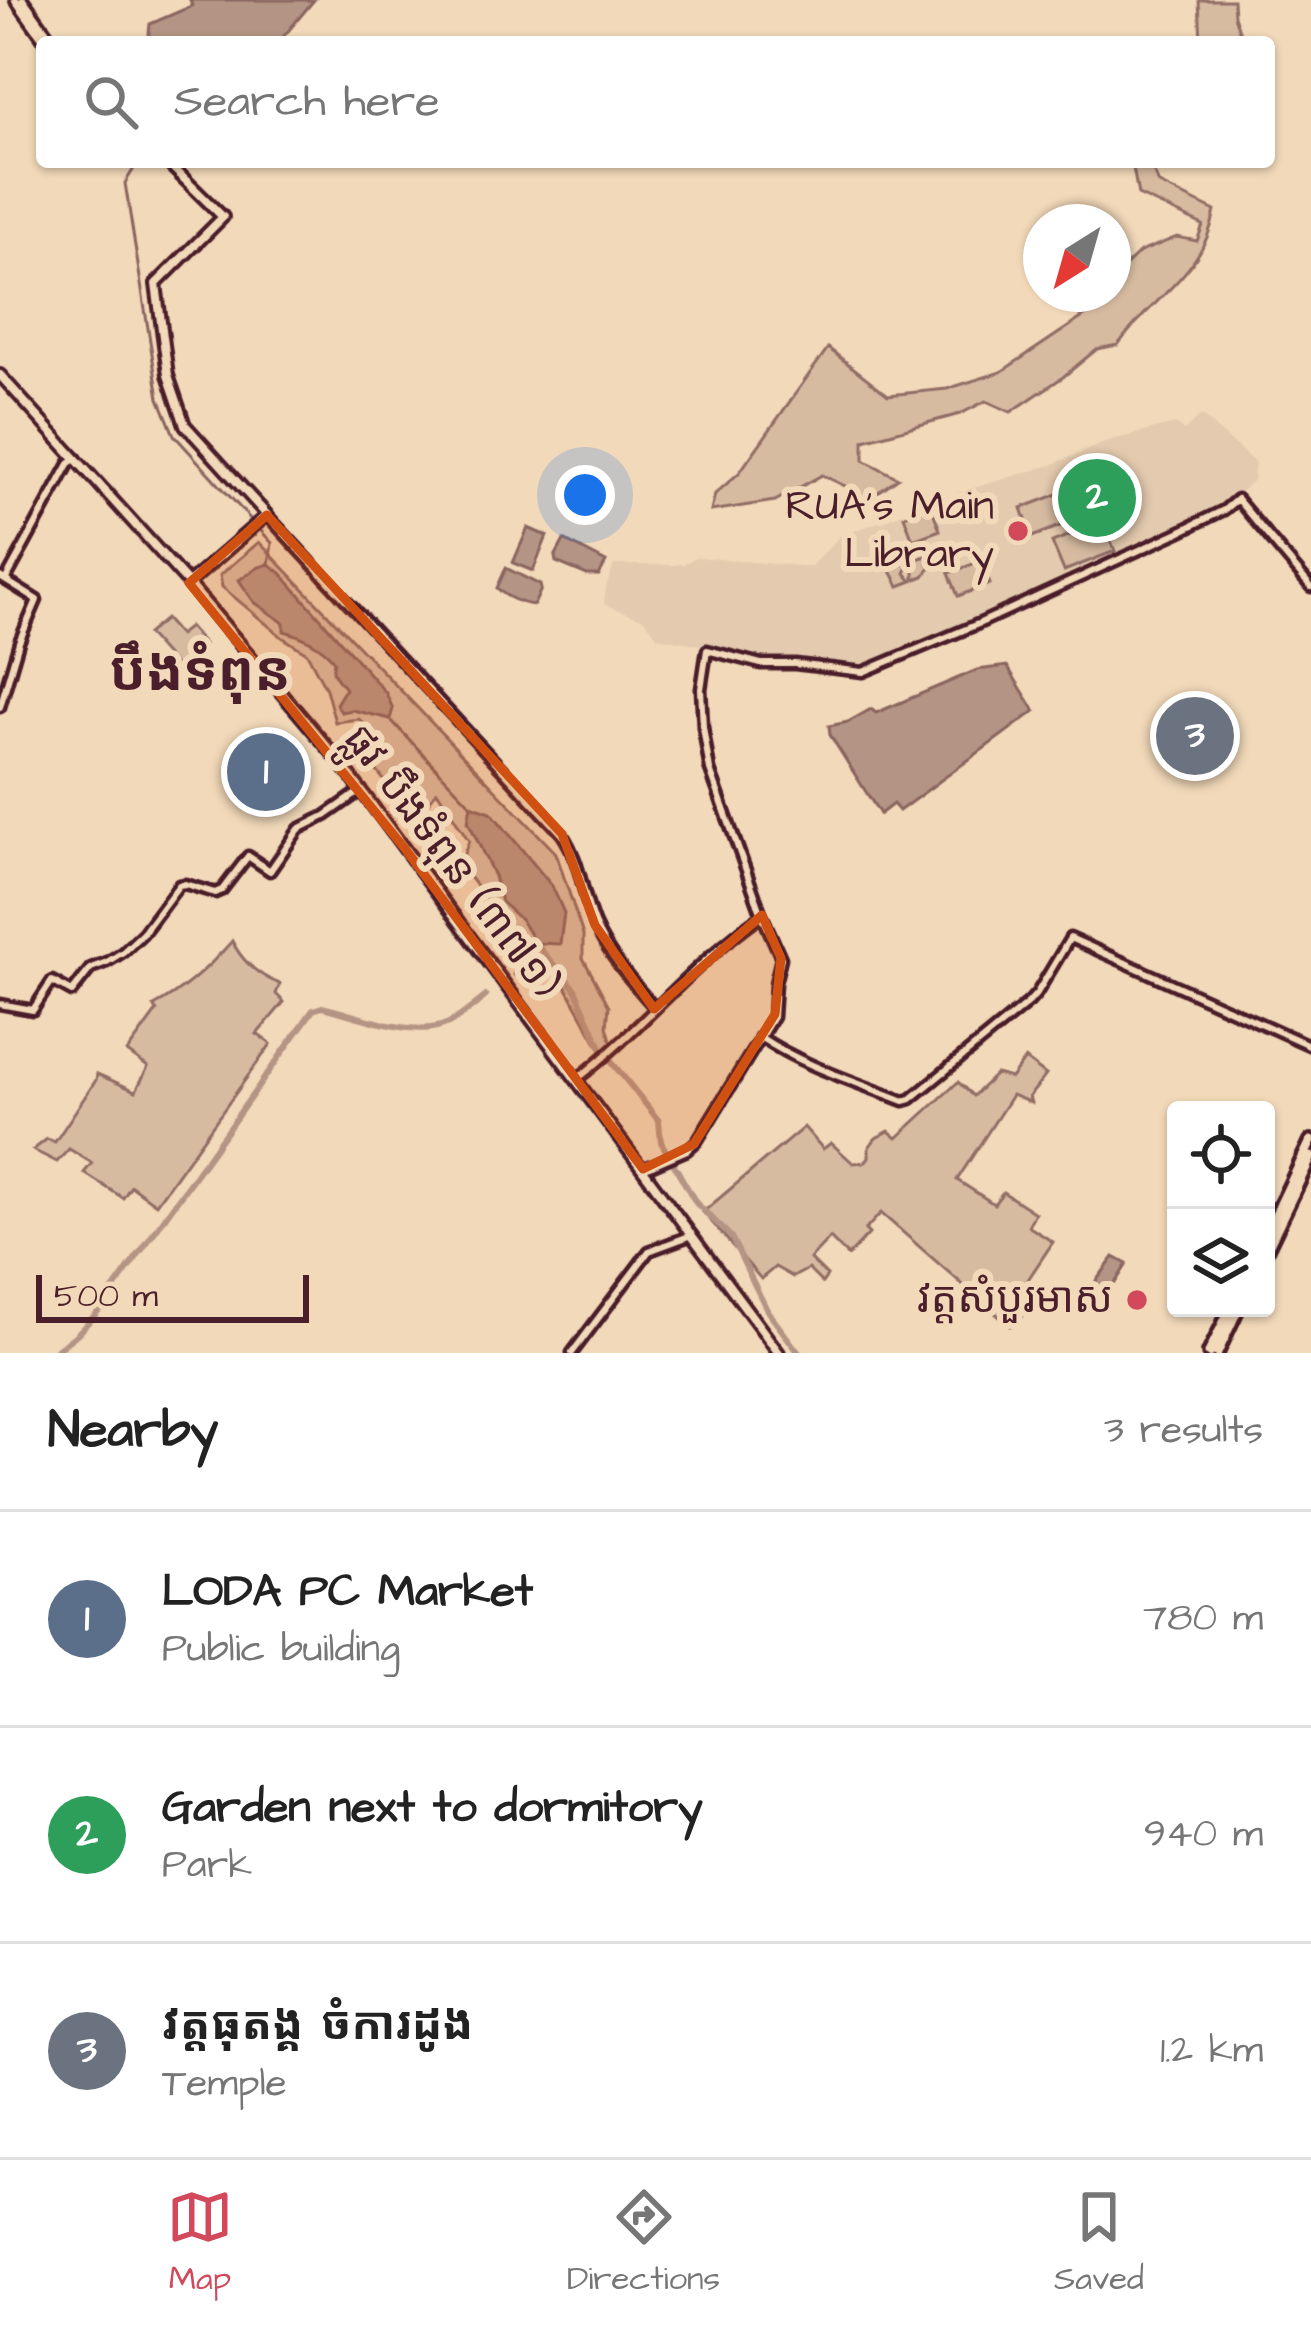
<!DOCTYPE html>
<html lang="en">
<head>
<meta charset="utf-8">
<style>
	:root { --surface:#fff; --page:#f6f6f6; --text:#222; --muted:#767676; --line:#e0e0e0; --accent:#d1495b }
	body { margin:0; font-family:"Architects Daughter","Noto Sans Khmer",sans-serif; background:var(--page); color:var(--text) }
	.controls { position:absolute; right:36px; bottom:36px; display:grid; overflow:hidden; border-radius:12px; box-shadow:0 3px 9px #0004 }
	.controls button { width:108px; height:108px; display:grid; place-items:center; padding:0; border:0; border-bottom:3px solid var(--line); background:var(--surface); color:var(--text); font:60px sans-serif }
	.compass { position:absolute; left:1023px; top:204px; width:108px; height:108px; border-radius:50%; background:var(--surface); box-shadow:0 3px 9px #0004; rotate:217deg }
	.scale { position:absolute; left:36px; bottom:30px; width:273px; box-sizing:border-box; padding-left:12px; border:6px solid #4a1f2b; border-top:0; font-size:33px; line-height:42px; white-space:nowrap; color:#4a1f2b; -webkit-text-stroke:9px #f2d9b9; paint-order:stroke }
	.you { position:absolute; left:585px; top:495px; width:42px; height:42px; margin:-30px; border:9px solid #fff; border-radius:50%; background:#1a73e8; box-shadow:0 0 0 18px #1a73e833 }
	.badge { display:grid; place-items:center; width:78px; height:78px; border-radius:50%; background:var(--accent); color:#fff; font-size:39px; font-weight:700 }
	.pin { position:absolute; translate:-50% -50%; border:6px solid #fff; box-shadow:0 3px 12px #0006 }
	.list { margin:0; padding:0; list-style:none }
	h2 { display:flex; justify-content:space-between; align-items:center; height:156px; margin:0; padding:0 48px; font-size:51px }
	h2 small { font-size:39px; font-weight:400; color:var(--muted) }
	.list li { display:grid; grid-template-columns:78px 1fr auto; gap:36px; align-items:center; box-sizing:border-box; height:216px; padding:0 48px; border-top:3px solid var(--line) }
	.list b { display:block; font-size:45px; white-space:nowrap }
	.list p { margin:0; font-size:39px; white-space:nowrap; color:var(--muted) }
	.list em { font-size:39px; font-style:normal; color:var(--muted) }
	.icon { flex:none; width:66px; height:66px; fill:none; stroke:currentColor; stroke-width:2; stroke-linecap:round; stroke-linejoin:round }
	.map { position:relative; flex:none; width:1311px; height:1353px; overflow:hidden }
	.search { position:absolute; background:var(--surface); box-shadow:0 3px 9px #0004; left:36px; right:36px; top:36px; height:132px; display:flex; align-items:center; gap:30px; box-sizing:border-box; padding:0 42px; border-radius:12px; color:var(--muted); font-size:45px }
	.sheet { height:804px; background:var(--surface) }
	nav { display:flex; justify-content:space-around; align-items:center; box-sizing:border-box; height:168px; border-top:3px solid var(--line); background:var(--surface); font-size:33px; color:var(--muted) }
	nav a { display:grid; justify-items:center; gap:6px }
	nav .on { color:var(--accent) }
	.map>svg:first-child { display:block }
</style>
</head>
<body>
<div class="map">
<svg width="1311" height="1353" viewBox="0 0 1311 1353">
	<rect width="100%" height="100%" fill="#f2d9b9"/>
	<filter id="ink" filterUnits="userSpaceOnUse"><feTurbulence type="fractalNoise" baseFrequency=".00833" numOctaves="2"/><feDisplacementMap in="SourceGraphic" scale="24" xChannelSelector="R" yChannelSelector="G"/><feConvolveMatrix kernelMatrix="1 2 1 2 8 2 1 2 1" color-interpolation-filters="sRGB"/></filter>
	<g filter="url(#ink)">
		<path fill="#e4caae" d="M1201 415 1255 463 1253 480 1223 509 988 617 862 670 821 663 763 662 711 647 658 637 644 619 604 604 606 587 614 565H673L684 564 696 557 810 567 840 536 964 491 1051 465 1112 440 1175 424 1184 431Z"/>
		<g fill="#d7bba1" stroke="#906d66" stroke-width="3">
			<path d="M1199 0H1233L1234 16 1243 42H1201Z"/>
			<path d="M1132 162H1156L1152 168 1159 184 1215 211C1203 275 1153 296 1118 345L1097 349 1063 377 1011 412 986 401 960 414 864 440V460L898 478 870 498 822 475 775 501 711 511 715 494 739 473 828 348 888 395 947 389 1001 372 1101 305 1106 294H1113L1116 275 1140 252 1177 237 1197 241 1203 225 1138 195Z"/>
			<path d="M1071 489 1081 518 1032 537 1022 508Z"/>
			<path d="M931 506 940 530 913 540 904 516Z"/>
			<path d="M1103 522 1115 551 1064 571 1052 542Z"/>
			<path d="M259 542 556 853 583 935V958L609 1006 607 1026 612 1044 602 1052 565 985 528 953 448 850 462 859 469 841 437 791 422 810 415 803 406 810 371 763 379 747 375 734 359 719 335 722 326 689 307 653 282 637 222 587 220 575Z"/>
			<path d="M926 556 930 568 924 576 914 580V570L908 567 905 573 912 581 899 586 890 569Z"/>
			<path d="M981 561 990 584 958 596 949 573Z"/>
			<path d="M165 619 179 635 189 627 204 644 177 668 147 634Z"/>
			<path d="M232 941C242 961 259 976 280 984L276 994 284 1002 257 1034 271 1044 156 1204 131 1186 123 1198 84 1173 92 1163 69 1149 57 1162 33 1150 47 1139 55 1142 96 1080 97 1074 136 1091 148 1067 127 1052 157 1011 154 1006C183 991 210 966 232 941Z"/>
			<path d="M1025 1059 1046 1075 1029 1097 1031 1103 1012 1095 957 1180 994 1204 1003 1192 1035 1213 1028 1226 1053 1242 1023 1287 1040 1299C1032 1311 1021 1316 1010 1326L881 1213 865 1230 869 1234 848 1256 830 1238 810 1259 827 1276 822 1283 808 1269 793 1277 775 1267 761 1279 703 1212 804 1127 823 1149 831 1143 853 1163 865 1162 869 1157V1147L876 1138 889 1131 897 1138 958 1082 973 1096 996 1074 1011 1078Z"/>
		</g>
		<g fill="#b49484" stroke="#8a6560" stroke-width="3">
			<path d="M190 0H314L279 42H148L150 24 192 6Z"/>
			<path d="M528 528 547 536 533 571 513 563Z"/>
			<path d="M564 540 606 562 599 575H587L556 562 555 557Z"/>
			<path d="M269 564 281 573 386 693 393 709 390 719 352 710 341 712 336 704 345 689C337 677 330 675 334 661 324 647 301 635 284 631V623L254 602 239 580 259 567Z"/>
			<path d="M506 568 540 585 541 589 534 605C522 604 505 597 497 588Z"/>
			<path d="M1007 666 1035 711 899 811 893 804 880 814 830 735 829 726 848 722 871 709 876 713 977 670Z"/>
			<path d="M471 805 491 812 552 886 564 913 560 944 535 943 521 920 501 902 494 876 468 821Z"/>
			<path d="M1114 1257 1127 1264 1108 1294 1093 1285Z"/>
		</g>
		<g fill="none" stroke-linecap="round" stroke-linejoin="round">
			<g stroke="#8a6560" stroke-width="3">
				<path d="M138 162 125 183 159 398 174 435 272 543 269 564"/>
				<path d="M390 719 471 805"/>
			</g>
			<g stroke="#b49484" stroke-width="6">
				<path d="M535 943 575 989 602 1050 659 1121 661 1142 696 1203 731 1237 768 1312 799 1353"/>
				<path d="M515 974 537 965 545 957"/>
				<path d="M53 1353 77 1334 96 1314 313 1010 322 1007C353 1014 406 1035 437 1027 455 1023 471 1008 486 996"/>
			</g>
			<defs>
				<g id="tertiary">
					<path d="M267 515 562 834C581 862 582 893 594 923 607 954 633 983 655 1008"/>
					<path d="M0 577 37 600 19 642 0 707"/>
					<path d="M6 579 69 464 76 458"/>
					<path d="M0 1004 33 1010 52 981 72 992 91 968 107 962 123 952 143 933 179 885 185 884 215 893 222 890 248 856 270 871 299 829 325 816 362 790"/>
					<path d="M760 1037C803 1066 856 1082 904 1101L911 1099 1029 1002 1037 993 1070 938 1311 1046"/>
					<path d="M577 1079C642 1029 694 962 762 915"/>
					<path d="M643 1169 687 1150 697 1141 773 1017 775 983 781 958 762 915 710 770 703 727 701 689 707 650 761 664H795L863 672 978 624 1179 532 1224 510 1237 499 1311 587"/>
					<path d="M572 1353 649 1251 692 1235"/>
				</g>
				<g id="secondary">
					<path d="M16 0 46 42"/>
					<path d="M23 0 53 42"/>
					<path d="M167 162 223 217 156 284 168 375 185 425 267 515 189 583"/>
					<path d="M0 375 196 592 340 762 779 1353"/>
				</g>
				<g id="primary">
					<path d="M1266 1235 1311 1141"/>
					<path d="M1266 1250 1311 1157"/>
					<path d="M1209 1353 1231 1308"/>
					<path d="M1217 1353 1238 1308"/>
				</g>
			</defs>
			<use href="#tertiary" stroke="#4a1f2b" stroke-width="15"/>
			<use href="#secondary" stroke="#4a1f2b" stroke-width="16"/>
			<use href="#primary" stroke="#4a1f2b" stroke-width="18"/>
			<use href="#tertiary" stroke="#f2d9b9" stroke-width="6"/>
			<use href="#secondary" stroke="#f2d9b9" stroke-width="8"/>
			<use href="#primary" stroke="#f2d9b9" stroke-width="9"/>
		</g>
	</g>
	<path fill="#d05011" fill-opacity="0.2" stroke="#d05011" stroke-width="9" stroke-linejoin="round" d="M267 515 562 834 595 925 654 1009 762 915 781 958 775 1014 694 1144 643 1169 406 850 189 583Z"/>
	<g fill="#d1495b" stroke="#f2d9b9" stroke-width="4.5">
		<circle cx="1018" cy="531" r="12"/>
		<circle cx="1137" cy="1300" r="12"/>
	</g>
	<g text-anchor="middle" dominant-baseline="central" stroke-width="12" stroke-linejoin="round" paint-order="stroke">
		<g font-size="42" fill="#4a1f2b" stroke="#f2d9b9" text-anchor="end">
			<text x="994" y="507">RUA's Main<tspan x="994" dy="48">Library</tspan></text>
			<text x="1113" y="1300">វត្តសំបួរមាស</text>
		</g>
		<g font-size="42" fill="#4a1f2b" stroke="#f2d9b9">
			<text transform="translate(451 862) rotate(53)">ផ្លូវ បឹងទំពុន (៣៧១)</text>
		</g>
		<g font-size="54" font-weight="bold" fill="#4a1f2b" stroke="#f2d9b9">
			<text x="200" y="674">បឹងទំពុន</text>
		</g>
	</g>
</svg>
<div class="controls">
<button><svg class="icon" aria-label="locate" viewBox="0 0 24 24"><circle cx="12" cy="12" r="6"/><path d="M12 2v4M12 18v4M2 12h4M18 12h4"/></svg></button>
<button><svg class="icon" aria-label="layers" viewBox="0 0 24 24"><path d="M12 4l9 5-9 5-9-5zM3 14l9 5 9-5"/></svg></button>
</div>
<svg class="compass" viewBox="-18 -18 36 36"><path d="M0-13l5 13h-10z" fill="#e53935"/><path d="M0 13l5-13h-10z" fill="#767676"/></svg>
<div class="scale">500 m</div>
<div class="you"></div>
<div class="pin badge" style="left:266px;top:772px;background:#5c6f8a">1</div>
<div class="pin badge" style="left:1097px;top:498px;background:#2e9e5b">2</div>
<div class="pin badge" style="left:1195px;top:736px;background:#6b7280">3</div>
<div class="search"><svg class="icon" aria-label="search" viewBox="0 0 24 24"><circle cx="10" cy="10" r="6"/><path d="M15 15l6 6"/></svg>Search here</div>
</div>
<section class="sheet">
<h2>Nearby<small>3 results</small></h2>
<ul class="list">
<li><span class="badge" style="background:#5c6f8a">1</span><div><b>LODA PC Market</b><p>Public building</p></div><em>780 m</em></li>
<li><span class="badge" style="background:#2e9e5b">2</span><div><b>Garden next to dormitory</b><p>Park</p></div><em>940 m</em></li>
<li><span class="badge" style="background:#6b7280">3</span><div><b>វត្តធុតង្គ ចំការដូង</b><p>Temple</p></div><em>1.2 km</em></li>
</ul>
</section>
<nav>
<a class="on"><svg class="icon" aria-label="map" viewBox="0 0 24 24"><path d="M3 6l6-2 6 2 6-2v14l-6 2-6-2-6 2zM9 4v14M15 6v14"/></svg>Map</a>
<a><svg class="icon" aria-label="directions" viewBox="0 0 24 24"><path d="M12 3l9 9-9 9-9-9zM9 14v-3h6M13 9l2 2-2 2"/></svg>Directions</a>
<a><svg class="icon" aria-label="saved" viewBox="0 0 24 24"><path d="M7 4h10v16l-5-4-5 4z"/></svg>Saved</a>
</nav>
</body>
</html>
